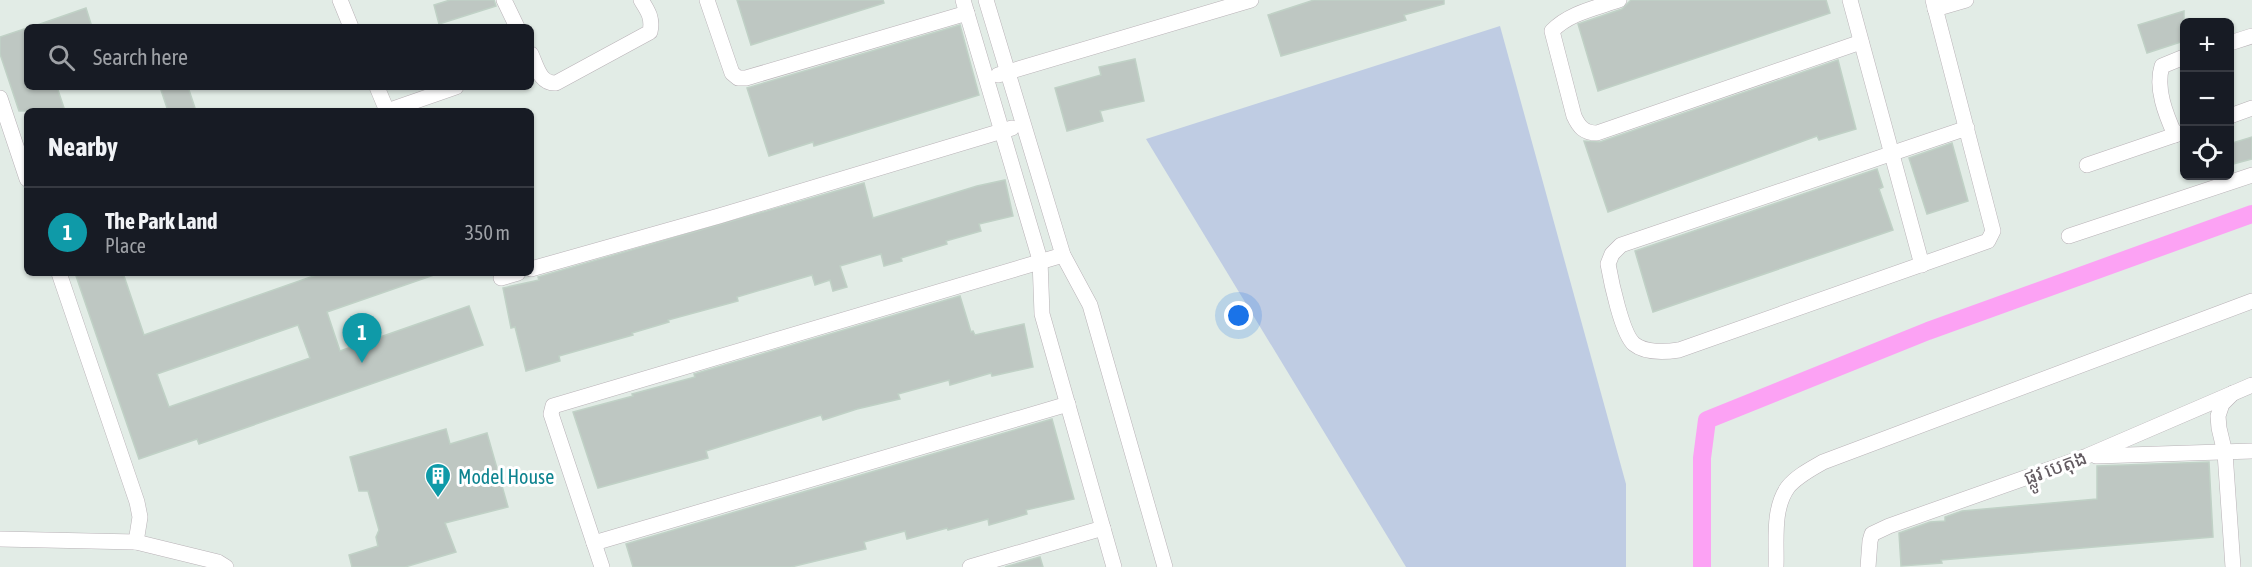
<!DOCTYPE html>
<html lang="en">
<head>
<meta charset="utf-8">
<style>
	:root { --surface:#171b24; --page:#20242c; --text:#f1f3f6; --muted:#9ea1a6; --line:#363941; --accent:#62e232 }
	body { margin:0; font-family:"Asap Condensed","Noto Sans Khmer",sans-serif; background:var(--page); color:var(--text) }
	.controls { position:absolute; right:18px; top:18px; display:grid; overflow:hidden; border-radius:9px; box-shadow:0 2px 4px #0004 }
	.controls button { width:54px; height:54px; display:grid; place-items:center; padding:0; border:0; border-bottom:2px solid var(--line); background:var(--surface); color:var(--text); font:30px sans-serif }
	.you { position:absolute; left:1239px; top:316px; width:21px; height:21px; margin:-15px; border:4px solid #fff; border-radius:50%; background:#1a73e8; box-shadow:0 0 0 9px #1a73e833 }
	.badge { display:grid; place-items:center; width:39px; height:39px; border-radius:50%; background:var(--accent); color:#fff; font-size:20px; font-weight:700 }
	.pin { position:absolute; translate:-50% -50px; filter:drop-shadow(0 2px 3px #0008) }
	.pin::after { content:''; position:absolute; top:32px; width:21px; height:18px; background:inherit; clip-path:polygon(0 0,100% 0,50% 100%) }
	.list { margin:0; padding:0; list-style:none }
	h2 { display:flex; justify-content:space-between; align-items:center; height:78px; margin:0; padding:0 24px; font-size:26px }
	h2 small { font-size:20px; font-weight:400; color:var(--muted) }
	.list li { display:grid; grid-template-columns:39px 1fr auto; gap:18px; align-items:center; box-sizing:border-box; height:90px; padding:0 24px; border-top:2px solid var(--line) }
	.list b { display:block; font-size:22px; white-space:nowrap }
	.list p { margin:0; font-size:20px; white-space:nowrap; color:var(--muted) }
	.list em { font-size:20px; font-style:normal; color:var(--muted) }
	.icon { flex:none; width:33px; height:33px; fill:none; stroke:currentColor; stroke-width:2; stroke-linecap:round; stroke-linejoin:round }
	.map { position:relative; flex:none; width:2252px; height:567px; overflow:hidden }
	.search { position:absolute; background:var(--surface); box-shadow:0 2px 4px #0004; left:24px; top:24px; width:510px; height:66px; display:flex; align-items:center; gap:15px; box-sizing:border-box; padding:0 21px; border-radius:9px; color:var(--muted); font-size:22px }
	.panel { position:absolute; background:var(--surface); box-shadow:0 2px 4px #0004; left:24px; top:108px; width:510px; height:168px; border-radius:9px }
	.map>svg:first-child { display:block }
</style>
</head>
<body>
<div class="map">
<svg width="2252" height="567" viewBox="0 0 2252 567">
	<rect width="100%" height="100%" fill="#e2ece6"/>
	<path fill="#bfcce3" d="M1500 26 1626 484V567H1406L1146 139Z"/>
	<g fill="none" stroke-linecap="round" stroke-linejoin="round">
		<path stroke="#fca2f4" stroke-width="18" d="M1702 567V458L1707 420 1928 331 2252 214"/>
	</g>
	<g fill="#bec7c2" stroke="#c0d1c6" stroke-width="1.5" fill-rule="evenodd">
		<path d="M450 0H494L496 6 439 24 434 5Z"/>
		<path d="M737 0H883L884 3 751 45Z"/>
		<path d="M1314 0H1444V4L1404 15 1406 20 1281 56 1268 15Z"/>
		<path d="M1631 0H1826L1830 13 1598 91 1578 24 1622 9Z"/>
		<path d="M86 8 92 27H37V25Z"/>
		<path d="M2184 11V41L2147 53 2138 25Z"/>
		<path d="M960 25 979 95 814 146 813 142 769 156 747 88Z"/>
		<path d="M27 28V87H57L65 111H19L0 54V37Z"/>
		<path d="M1135 59 1144 101 1100 111 1103 121 1067 131 1055 88 1101 75 1099 67Z"/>
		<path d="M1838 60 1856 129 1819 140 1817 136 1608 212 1584 141 1600 142Z"/>
		<path d="M160 87H188L196 111H168Z"/>
		<path d="M2252 137V159L2233 164 2229 144Z"/>
		<path d="M1952 143 1968 201 1927 214 1909 158Z"/>
		<path d="M1877 169 1883 187 1879 189 1893 230 1653 312 1635 251Z"/>
		<path d="M1005 180 1013 216 979 224 981 231 946 241 947 244 901 258 902 261 884 266 881 254 840 266 847 287 833 291 830 280 815 285 812 275 737 297 738 301 668 320 669 322 632 333 633 335 559 356 560 361 526 371 515 327 511 328 503 288 539 280 538 277 864 183 873 218 977 186Z"/>
		<path d="M75 273H123L144 335 322 273H434V275L327 312 340 351 469 306 483 345 199 444 197 439 139 459ZM298 325 310 358 169 407 157 374Z"/>
		<path d="M960 296 971 332 973 331 975 335 1024 324 1033 367 992 376 991 373 950 385 949 380 898 394 900 399 857 409 823 420 821 415 706 451 708 458 598 488 573 412 633 396 632 394 695 377 694 374Z"/>
		<path d="M1052 419 1074 499 1026 510 1027 514 989 525 988 519 948 530 947 528 907 539 905 531 864 542 866 549 791 567H633L626 544Z"/>
		<path d="M446 429 450 444 487 433 508 507 445 523 456 552 405 567H352L349 555 378 546 376 537 379 530 368 491H359L350 457Z"/>
		<path d="M2209 462 2213 537 1941 560 1942 563 1901 566 1899 533 1930 522 1945 521V517L1962 511 2097 499V466Z"/>
		<path d="M1040 557 1043 567H1005Z"/>
	</g>
	<g fill="none" stroke-linecap="round" stroke-linejoin="round">
		<defs>
			<g id="minor">
				<path d="M340 0 351 27"/>
				<path d="M504 0 517 27"/>
				<path d="M707 0 732 73 738 78H746L967 13"/>
				<path d="M963 0 1040 260 1042 314 1114 567"/>
				<path d="M986 0 1063 255 1090 305 1165 567"/>
				<path d="M1619 0C1596 8 1569 13 1552 31L1574 116C1579 127 1584 133 1597 133L1861 42"/>
				<path d="M1850 0 1922 265"/>
				<path d="M1933 0 1993 231 1988 241 1679 350C1666 352 1645 353 1634 344 1622 334 1611 281 1608 264L1612 254 1621 245 1967 128"/>
				<path d="M1935 9 1966 0"/>
				<path d="M2230 43 2252 36"/>
				<path d="M531 54C537 67 540 84 556 83L650 32C653 18 648 11 641 0"/>
				<path d="M2184 57 2162 66C2155 88 2166 115 2175 135L2184 132"/>
				<path d="M998 75 1251 0"/>
				<path d="M377 87 387 111 456 87"/>
				<path d="M0 98 27 179"/>
				<path d="M2230 116 2252 108"/>
				<path d="M2087 165 2175 135"/>
				<path d="M2069 236 2252 175"/>
				<path d="M531 269 719 216 1012 128"/>
				<path d="M59 273 137 502 140 517 136 542"/>
				<path d="M501 278 518 273"/>
				<path d="M2096 456 2252 451"/>
				<path d="M0 539 136 542 218 562 226 567"/>
				<path d="M594 543 1068 404"/>
				<path d="M602 567 551 414 553 406 1063 255"/>
				<path d="M970 567 1103 528"/>
				<path d="M1776 567C1777 542 1772 509 1788 487 1797 476 1811 469 1823 462L2252 301"/>
				<path d="M1868 567 1870 541 1872 534 1889 526 2087 456 2252 385"/>
				<path d="M2233 567 2225 453 2219 428 2218 416 2222 404 2233 393"/>
			</g>
		</defs>
		<use href="#minor" stroke="#b9b2b7" stroke-width="16"/>
		<use href="#minor" stroke="#fff" stroke-width="15"/>
	</g>
	<defs>
		<symbol id="building-pin" viewBox="-11 -11 22 30"><path d="M0 17L-7.5 6A9.5 9.5 0 1 1 7.5 6Z" fill="#0f9aa8" stroke="#fff"/><path d="M-4-6H4V6H1V3H-1V6H-4ZM-2.5-4.3h1.7v1.8h-1.7ZM.8-4.3h1.7v1.8H.8ZM-2.5-1h1.7V.8h-1.7ZM.8-1h1.7V.8H.8Z" fill="#fff"/></symbol>
	</defs>
	<g fill-rule="evenodd">
		<use href="#building-pin" x="423" y="461" width="30" height="40"/>
	</g>
	<g text-anchor="middle" dominant-baseline="central" stroke-width="6" stroke-linejoin="round" paint-order="stroke">
		<g font-size="20" fill="#625a60" stroke="#fff">
			<text transform="translate(2055 467) rotate(-20)">ផ្លូវ បេតុង</text>
		</g>
		<g font-size="20" fill="#0d838f" stroke="#fff" text-anchor="start">
			<text x="458" y="476">Model House</text>
		</g>
	</g>
</svg>
<div class="controls">
<button>+</button>
<button>−</button>
<button><svg class="icon" aria-label="locate" viewBox="0 0 24 24"><circle cx="12" cy="12" r="6"/><path d="M12 2v4M12 18v4M2 12h4M18 12h4"/></svg></button>
</div>
<div class="you"></div>
<div class="pin badge" style="left:362px;top:363px;background:#0f9aa8">1</div>
<div class="search"><svg class="icon" aria-label="search" viewBox="0 0 24 24"><circle cx="10" cy="10" r="6"/><path d="M15 15l6 6"/></svg>Search here</div>
<section class="panel">
<h2>Nearby<small></small></h2>
<ul class="list">
<li><span class="badge" style="background:#0f9aa8">1</span><div><b>The Park Land</b><p>Place</p></div><em>350 m</em></li>
</ul>
</section>
</div>
</body>
</html>
